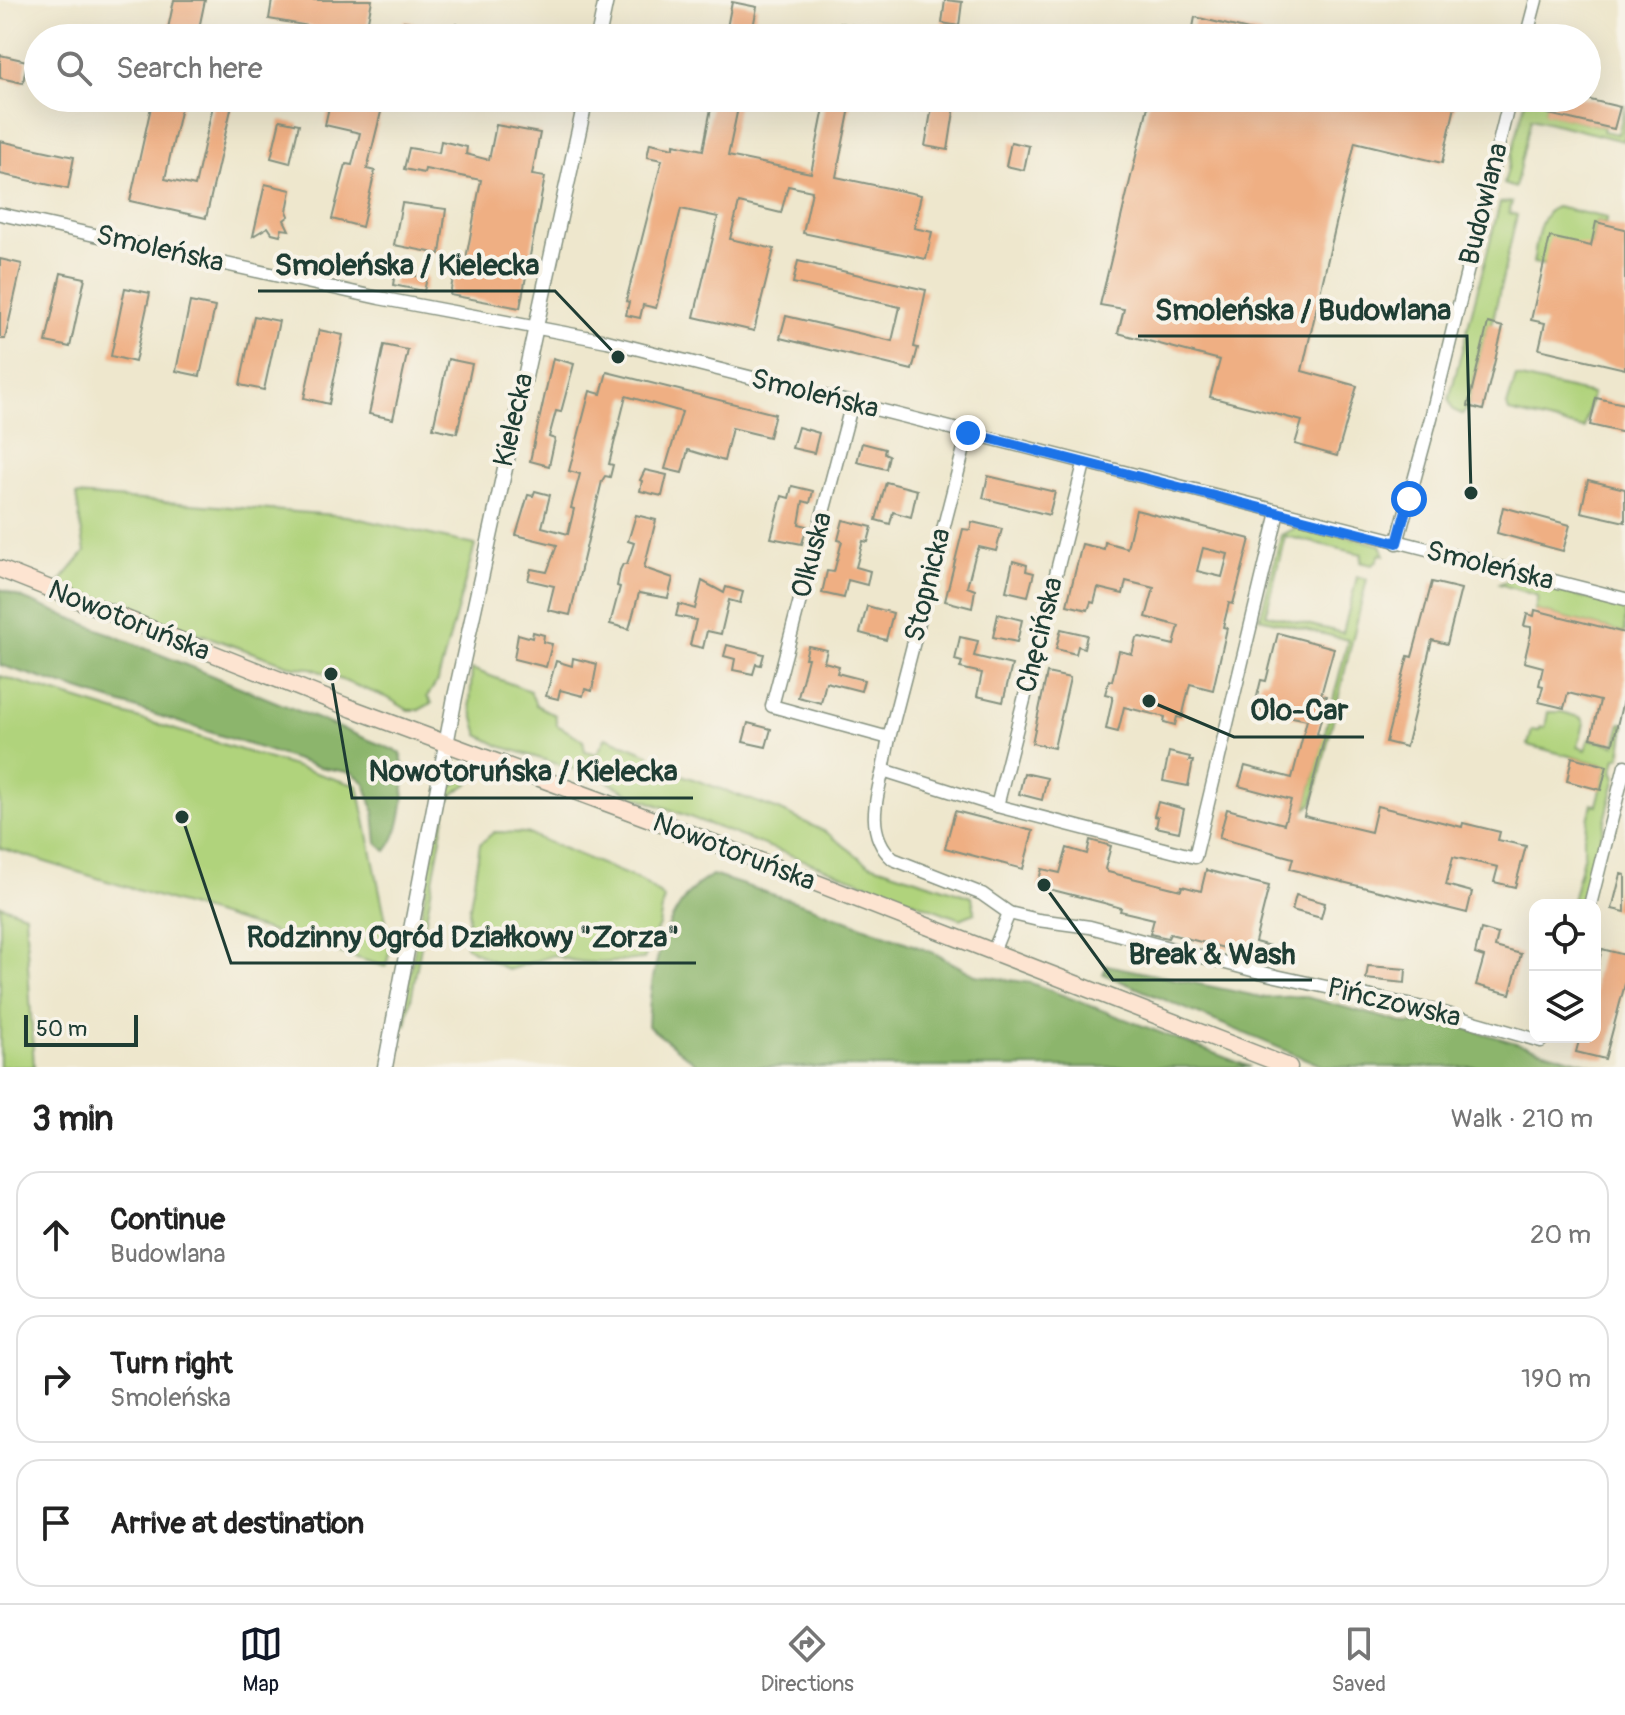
<!DOCTYPE html>
<html lang="en">
<head>
<meta charset="utf-8">
<style>
	:root { --surface:#fff; --page:#f2f2f2; --text:#222; --muted:#767676; --line:#e0e0e0; --accent:#111827 }
	body { margin:0; font-family:Pangolin,sans-serif; background:var(--page); color:var(--text) }
	.controls { position:absolute; right:24px; bottom:24px; display:grid; overflow:hidden; border-radius:16px; box-shadow:0 8px 32px #0002 }
	.controls button { width:72px; height:72px; display:grid; place-items:center; padding:0; border:0; border-bottom:2px solid var(--line); background:var(--surface); color:var(--text); font:40px sans-serif }
	.scale { position:absolute; left:24px; bottom:20px; width:114px; box-sizing:border-box; padding-left:8px; border:4px solid #1f3d34; border-top:0; font-size:22px; line-height:28px; white-space:nowrap; color:#1f3d34; -webkit-text-stroke:6px #f7f3e8; paint-order:stroke }
	.stop { position:absolute; width:24px; height:24px; margin:-18px; border:6px solid #1a73e8; border-radius:50%; background:#fff }
	.stop.end { background:#1a73e8; border-color:#fff; box-shadow:0 2px 8px #0008 }
	.list { margin:0; padding:0; list-style:none }
	h2 { display:flex; justify-content:space-between; align-items:center; height:104px; margin:0; padding:0 32px; font-size:34px }
	h2 small { font-size:26px; font-weight:400; color:var(--muted) }
	.list li { display:grid; grid-template-columns:52px 1fr auto; gap:24px; align-items:center; box-sizing:border-box; height:128px; margin:0 16px 16px; padding:0 16px; border:2px solid var(--line); border-radius:24px }
	.list b { display:block; font-size:30px; white-space:nowrap }
	.list p { margin:0; font-size:26px; white-space:nowrap; color:var(--muted) }
	.list em { font-size:26px; font-style:normal; color:var(--muted) }
	.icon { flex:none; width:44px; height:44px; fill:none; stroke:currentColor; stroke-width:2; stroke-linecap:round; stroke-linejoin:round }
	.map { position:relative; flex:none; width:1625px; height:1067px; overflow:hidden }
	.search { position:absolute; background:var(--surface); box-shadow:0 8px 32px #0002; left:24px; right:24px; top:24px; height:88px; display:flex; align-items:center; gap:20px; box-sizing:border-box; padding:0 28px; border-radius:44px; color:var(--muted); font-size:30px }
	.sheet { height:536px; background:var(--surface) }
	nav { display:flex; justify-content:space-around; align-items:center; box-sizing:border-box; height:112px; border-top:2px solid var(--line); background:var(--surface); font-size:22px; color:var(--muted) }
	nav a { display:grid; justify-items:center; gap:4px }
	nav .on { color:var(--accent) }
	.map>svg:first-child { display:block }
</style>
</head>
<body>
<div class="map">
<svg width="1625" height="1067" viewBox="0 0 1625 1067">
	<rect width="100%" height="100%" fill="#f7f3e8"/>
	<filter id="ink" filterUnits="userSpaceOnUse"><feTurbulence type="fractalNoise" baseFrequency=".0125" numOctaves="2"/><feDisplacementMap in="SourceGraphic" scale="16" xChannelSelector="R" yChannelSelector="G"/><feConvolveMatrix kernelMatrix="1 2 1 2 8 2 1 2 1" color-interpolation-filters="sRGB"/></filter>
	<filter id="wash" filterUnits="userSpaceOnUse"><feTurbulence type="fractalNoise" baseFrequency=".006" numOctaves="4" result="noise"/><feDisplacementMap in="SourceGraphic" scale="32" xChannelSelector="R" yChannelSelector="G"/><feGaussianBlur stdDeviation="1.8" result="paint"/><feColorMatrix in="noise" values="0 0 0 0 0 0 0 0 0 0 0 0 0 0 0 0 0 1.4 0 .05"/><feComposite in="paint" operator="in"/></filter>
	<g filter="url(#wash)">
		<rect width="100%" height="100%" fill="#eee7cd"/>
		<g fill="#b0d37c" stroke="#688858" stroke-width="2">
			<path d="M1526 98H1548L1545 112 1604 127 1603 131 1618 134 1625 104 1623 141 1531 118 1515 188 1504 184Z"/>
			<path d="M1512 202 1509 213 1517 215 1492 324H1488L1467 410 1462 414 1453 410 1449 400 1500 203Z"/>
			<path d="M1556 207 1607 218 1605 224 1596 222 1591 246 1544 265 1533 263C1537 245 1537 214 1556 207Z"/>
			<path d="M1516 377 1592 394 1584 429 1509 412 1507 406Z"/>
			<path d="M76 495 347 516 475 545 438 680 427 697 432 703 419 710H408L388 698 311 668 294 667 206 636 53 590 85 552Z"/>
			<path d="M1307 526 1381 545 1385 555 1380 554 1376 562 1372 565 1361 562 1362 554 1285 536 1266 614 1343 633 1357 577 1367 579 1313 803 1306 809 1348 640 1260 618 1281 535 1295 528Z"/>
			<path d="M1512 579 1625 608V633L1535 610 1538 596 1499 584Z"/>
			<path d="M472 669 530 691 536 705 555 715 557 725 583 740 585 751 597 754 606 737 649 754 654 765 779 810 826 832 867 863 972 897 975 913 960 919 634 796 599 777 500 746 479 735 470 704Z"/>
			<path d="M0 676 358 786 391 945 386 967 0 848Z"/>
			<path d="M1548 712H1562L1582 718 1584 723 1578 747 1586 750 1589 739 1615 745 1621 723 1625 724 1620 757 1616 758 1613 770 1616 777 1585 900 1581 905H1571L1584 853V836L1592 804 1597 805 1607 766 1528 745 1532 730 1539 731 1541 727 1545 728Z"/>
			<path d="M475 776C468 789 453 787 447 805L406 1026 401 1025 441 805C447 788 456 780 475 776Z"/>
			<path d="M494 832 526 833 642 881 664 898 659 925 644 959C613 962 584 967 554 955L508 970 466 947 469 912 480 844Z"/>
			<path d="M0 905 25 914 34 1067H0Z"/>
		</g>
		<g fill="#8cb56c" stroke="#567950" stroke-width="2">
			<path d="M0 589 401 753C407 782 405 828 386 851L377 843 374 811 365 783 353 773 319 767 0 665Z"/>
			<path d="M712 875 809 906 934 953 975 975 1031 983 1250 1067H700L648 1026C650 980 659 926 692 890 697 884 706 880 712 875Z"/>
			<path d="M1107 965 1266 998 1302 996 1407 1024H1451L1599 1067H1325L1103 974Z"/>
		</g>
		<g id="blocks">
			<g fill="#efaf83" fill-rule="evenodd">
				<path d="M174 0H205L197 38H166Z"/>
				<path d="M272 0H372L365 36 269 19Z"/>
				<path d="M945 0 962 2 959 26 942 23Z"/>
				<path d="M732 2 757 7 751 38H725Z"/>
				<path d="M1195 17 1261 33V38H1191Z"/>
				<path d="M404 21 446 28V25L457 24 458 30 466 31V38H400Z"/>
				<path d="M840 23 866 27 864 38H837Z"/>
				<path d="M0 55 27 61 23 83 0 78Z"/>
				<path d="M153 98H183L165 179 195 186 214 101 232 105 206 218 130 201Z"/>
				<path d="M331 98H361L360 103 382 108 367 169 375 171 362 227 332 219 346 164 352 165 360 133 325 125Z"/>
				<path d="M713 98H740L728 156 811 173 826 98H852L836 177 921 195 914 228 932 232 926 259 803 233 812 191 788 186 781 213 739 203 730 239 774 249 754 331 694 317 718 217 681 209 656 308 643 305 640 318 626 315 629 302 626 301 662 160 647 157 650 143 674 148V144L703 150Z"/>
				<path d="M1150 98H1457L1442 163 1355 142 1302 371 1357 386 1337 456 1295 444 1302 421 1210 397 1220 360 1118 333 1124 309 1100 305Z"/>
				<path d="M1548 98H1582L1620 107 1614 129 1544 113Z"/>
				<path d="M933 101 955 105 948 150 925 146Z"/>
				<path d="M280 120 299 124 290 163 271 158Z"/>
				<path d="M496 125 540 133 532 175 545 177 520 308 450 295 455 267 464 269 481 180 425 169 424 173 404 169 409 148 439 153 441 141 467 147 466 154 489 160Z"/>
				<path d="M0 141 74 157 68 189 0 174Z"/>
				<path d="M1011 142 1029 146 1024 170 1006 166Z"/>
				<path d="M265 184 291 190 287 211 289 216 284 220 289 230 282 229 280 235 272 233 268 227 253 236Z"/>
				<path d="M402 203 446 209 440 254 394 245Z"/>
				<path d="M1596 222 1625 229V369L1539 349 1545 323 1531 320 1550 237 1591 246Z"/>
				<path d="M0 259 22 264 5 339H0Z"/>
				<path d="M798 261 926 290 914 347 918 348 912 370 780 338 786 316 892 341 900 307 793 283Z"/>
				<path d="M395 272 427 278 424 291 393 285Z"/>
				<path d="M61 273 85 278 70 347 46 342Z"/>
				<path d="M125 288 150 293 135 362 111 356Z"/>
				<path d="M190 302 215 307 200 376 176 371Z"/>
				<path d="M254 316 279 321 264 390 240 385Z"/>
				<path d="M1488 323 1503 327 1483 410 1468 406Z"/>
				<path d="M319 330 343 335 329 404 304 398Z"/>
				<path d="M384 345 408 350 393 419 369 414Z"/>
				<path d="M553 358 574 364 561 412 556 411 549 437 555 439 549 466 530 461Z"/>
				<path d="M448 359 472 364 457 433 433 428Z"/>
				<path d="M607 372 775 414 769 437 732 428 724 461 688 450 682 473 665 469 682 412 626 396 609 464 613 465 610 477 605 476 602 481 570 615 548 610 554 586 528 580 531 569 547 572 557 545 516 535 528 495 533 496 535 491 550 495 542 527 568 534 574 509 571 508 580 474 569 471 590 391 601 394Z"/>
				<path d="M1596 398 1625 404V433L1590 425Z"/>
				<path d="M798 427 819 433 814 453 792 448Z"/>
				<path d="M862 443 885 449 884 453 889 455 886 469 857 462Z"/>
				<path d="M645 470 667 475 662 496 640 491 642 481 640 480Z"/>
				<path d="M988 476 1055 492 1049 515 983 498Z"/>
				<path d="M1588 480 1625 489V522L1581 512Z"/>
				<path d="M886 482 917 490 911 517 893 512 890 524 876 520Z"/>
				<path d="M792 486 813 491 810 503 803 501 799 524 807 526 802 544 771 538 782 496 789 498Z"/>
				<path d="M1503 507 1570 525 1563 551 1497 533Z"/>
				<path d="M1136 510 1250 539 1233 604 1229 603 1223 627 1227 628 1213 690 1190 684 1182 718 1177 717 1175 725 1164 722 1165 717 1124 707 1118 732 1106 729 1113 696 1105 694 1109 680 1112 681 1119 651 1132 654 1136 638 1140 637 1174 645 1179 626 1146 617 1154 588 1126 581 1123 594 1098 588 1094 603 1091 602 1088 610 1067 605 1082 544 1104 549 1105 542 1127 548ZM1203 548 1228 554 1222 577 1197 571Z"/>
				<path d="M636 515 656 520 644 568 673 578 668 598 639 593 629 629 610 624 620 587 617 586 620 570 623 564H627L634 543 628 541Z"/>
				<path d="M843 520 872 527 868 542 863 541 856 567 870 571 867 585 848 580 844 598 822 593 827 571 834 572 842 541 838 540Z"/>
				<path d="M972 522 1002 529 996 551 979 547 975 556 967 587 975 590 972 608 945 601 963 529 970 530Z"/>
				<path d="M1013 561 1027 565 1026 571 1034 573 1028 596 1006 591Z"/>
				<path d="M702 581 724 593 726 587 743 592 740 603 729 600 721 634 707 631 703 648 690 645 696 620 676 616 679 604 695 609Z"/>
				<path d="M1432 582 1461 589 1447 644 1432 640 1406 747 1386 742 1408 656 1412 657Z"/>
				<path d="M867 606 893 613 886 640 860 633Z"/>
				<path d="M1535 610 1625 633V692L1613 743 1591 738 1600 701 1568 693 1564 708 1539 702 1543 686 1539 685 1543 667 1524 662 1531 633V627L1524 626 1527 614 1534 616Z"/>
				<path d="M998 614 1022 620 1017 642 993 637Z"/>
				<path d="M1061 629 1087 635 1084 648 1078 646 1076 654 1056 649Z"/>
				<path d="M533 632 544 635 543 642 552 644 546 667 514 659 518 634 532 638Z"/>
				<path d="M1278 633 1334 648 1321 695 1327 696 1317 734 1325 736 1304 816 1371 832 1377 806 1462 827 1463 823 1500 832 1498 840 1526 846 1515 887 1494 882 1498 867 1453 857 1446 885 1472 892 1467 913 1290 869 1293 858 1219 838 1227 809 1284 824 1291 800 1239 786 1245 766 1292 778 1307 720 1254 709 1261 680 1266 681Z"/>
				<path d="M960 637 978 641 974 656 1012 665 1003 702 977 696 982 673 960 668 962 662 955 660Z"/>
				<path d="M727 645 764 654 761 665 756 664 753 674 733 670 735 659 724 656Z"/>
				<path d="M808 646 827 650 824 662 839 666 837 673 864 680 861 691 826 682 821 703 798 697 808 658H805Z"/>
				<path d="M573 658 597 664 592 691 585 689 583 696 560 690 558 699 546 696 556 661 572 666Z"/>
				<path d="M1047 673 1070 678 1054 748 1032 743Z"/>
				<path d="M748 723 771 729 766 747 743 742Z"/>
				<path d="M1169 752 1190 757 1189 761H1193L1188 786 1163 781Z"/>
				<path d="M1572 757 1607 766 1601 790 1567 781Z"/>
				<path d="M1024 773 1047 778 1042 800 1019 794Z"/>
				<path d="M1158 802 1184 809 1179 832 1156 827 1158 817 1154 816Z"/>
				<path d="M955 811 1033 831 1023 869 945 848Z"/>
				<path d="M1090 840 1111 846 1105 869 1108 872 1181 890 1182 886 1201 891 1206 870 1269 886 1255 942 1270 946 1266 961 1250 957 1251 952 1228 946V949L1170 934 1168 938 1150 934 1154 919 1120 911 1121 908 1104 903 1037 886 1042 869 1060 873 1067 848 1087 854Z"/>
				<path d="M1621 874 1625 875V912L1612 909Z"/>
				<path d="M1296 895 1325 903 1321 918 1292 910Z"/>
				<path d="M1481 929 1498 934 1495 947 1521 954 1510 994 1476 985 1484 957 1475 954Z"/>
				<path d="M1602 949 1625 955V984L1605 1059 1576 1052 1580 1037H1595V978Z"/>
				<path d="M1368 966 1406 969 1405 983 1366 979Z"/>
			</g>
		</g>
	</g>
	<g filter="url(#ink)">
		<use href="#blocks" fill-opacity="0" stroke="#869280" stroke-width="2"/>
		<g fill="none" stroke-linecap="round" stroke-linejoin="round">
			<defs>
				<g id="minor">
					<path d="M1526 38 1536 0"/>
					<path d="M0 214 379 298 607 341 1625 599"/>
					<path d="M852 403 772 706 889 738 883 770 997 806 1195 857 1278 512"/>
					<path d="M1397 543 1431 418 1510 98"/>
					<path d="M889 738 968 433"/>
					<path d="M883 770C875 801 866 835 893 859L982 894 1009 913 1038 920 1090 927 1271 975 1432 1010 1541 1041 1543 1037"/>
					<path d="M997 806 1084 464"/>
					<path d="M1590 905 1625 766"/>
					<path d="M993 952 1009 913"/>
				</g>
				<g id="tertiary">
					<path d="M598 38 606 0"/>
					<path d="M385 1067 455 697 586 98"/>
				</g>
				<path id="secondary" d="M0 569 353 709 680 830 1289 1067"/>
			</defs>
			<use href="#minor" stroke="#869280" stroke-width="15"/>
			<use href="#tertiary" stroke="#869280" stroke-width="17"/>
			<use href="#secondary" stroke="#869280" stroke-width="19"/>
			<use href="#minor" stroke="#fff" stroke-width="12"/>
			<use href="#tertiary" stroke="#fff" stroke-width="14"/>
			<use href="#secondary" stroke="#fde4d1" stroke-width="16"/>
		</g>
	</g>
	<g fill="none" stroke-linecap="round" stroke-linejoin="round" filter="url(#ink)">
		<path stroke="#1a73e8" stroke-width="10" d="M968 433 1397 543 1409 499"/>
	</g>
	<g text-anchor="middle" dominant-baseline="central" stroke-width="8" stroke-linejoin="round" paint-order="stroke">
		<g font-size="28" fill="#1f3d34" stroke="#f7f3e8">
			<text transform="translate(1484 204) rotate(-76)">Budowlana</text>
			<text transform="translate(160 249) rotate(13)">Smoleńska</text>
			<text transform="translate(815 394) rotate(14)">Smoleńska</text>
			<text transform="translate(514 420) rotate(-77)">Kielecka</text>
			<text transform="translate(812 555) rotate(-75)">Olkuska</text>
			<text transform="translate(1490 566) rotate(14)">Smoleńska</text>
			<text transform="translate(928 585) rotate(-76)">Stopnicka</text>
			<text transform="translate(129 621) rotate(22)">Nowotoruńska</text>
			<text transform="translate(1040 635) rotate(-76)">Chęcińska</text>
			<text transform="translate(734 852) rotate(21)">Nowotoruńska</text>
			<text transform="translate(1394 1003) rotate(13)">Pińczowska</text>
		</g>
	</g>
	<path fill="none" stroke="#1f3d34" stroke-width="3" d="M618 357L555 291H258M1471 493L1467 336H1138M1149 701L1234 737H1364M331 674L352 798H693M182 817L231 963H696M1044 885L1113 980H1312"/>
	<g fill="#1f3d34" stroke="#f7f3e8" stroke-width="3">
		<circle cx="618" cy="357" r="8"/>
		<circle cx="1471" cy="493" r="8"/>
		<circle cx="1149" cy="701" r="8"/>
		<circle cx="331" cy="674" r="8"/>
		<circle cx="182" cy="817" r="8"/>
		<circle cx="1044" cy="885" r="8"/>
	</g>
	<g font-size="30" text-anchor="middle" font-weight="bold" fill="#1f3d34" stroke="#f7f3e8" stroke-width="8" stroke-linejoin="round" paint-order="stroke">
		<text x="407" y="275">Smoleńska / Kielecka</text>
		<text x="1303" y="320">Smoleńska / Budowlana</text>
		<text x="1299" y="720">Olo-Car</text>
		<text x="523" y="781">Nowotoruńska / Kielecka</text>
		<text x="463" y="947">Rodzinny Ogród Działkowy "Zorza"</text>
		<text x="1212" y="964">Break &amp; Wash</text>
	</g>
</svg>
<div class="controls">
<button><svg class="icon" aria-label="locate" viewBox="0 0 24 24"><circle cx="12" cy="12" r="6"/><path d="M12 2v4M12 18v4M2 12h4M18 12h4"/></svg></button>
<button><svg class="icon" aria-label="layers" viewBox="0 0 24 24"><path d="M12 4l9 5-9 5-9-5zM3 14l9 5 9-5"/></svg></button>
</div>
<div class="scale">50 m</div>
<div class="stop" style="left:1409px;top:499px"></div>
<div class="stop end" style="left:968px;top:433px"></div>
<div class="search"><svg class="icon" aria-label="search" viewBox="0 0 24 24"><circle cx="10" cy="10" r="6"/><path d="M15 15l6 6"/></svg>Search here</div>
</div>
<section class="sheet">
<h2>3 min<small>Walk · 210 m</small></h2>
<ul class="list">
<li><svg class="icon" aria-label="ahead" viewBox="0 0 24 24"><path d="M12 20V5M6 11l6-6 6 6"/></svg><div><b>Continue</b><p>Budowlana</p></div><em>20 m</em></li>
<li><svg class="icon" aria-label="right" viewBox="0 0 24 24"><path d="M7 20v-9h11M14 6l5 5-5 5"/></svg><div><b>Turn right</b><p>Smoleńska</p></div><em>190 m</em></li>
<li><svg class="icon" aria-label="arrive" viewBox="0 0 24 24"><path d="M6 21V4h12l-3 4 3 4H6"/></svg><div><b>Arrive at destination</b></div></li>
</ul>
</section>
<nav>
<a class="on"><svg class="icon" aria-label="map" viewBox="0 0 24 24"><path d="M3 6l6-2 6 2 6-2v14l-6 2-6-2-6 2zM9 4v14M15 6v14"/></svg>Map</a>
<a><svg class="icon" aria-label="directions" viewBox="0 0 24 24"><path d="M12 3l9 9-9 9-9-9zM9 14v-3h6M13 9l2 2-2 2"/></svg>Directions</a>
<a><svg class="icon" aria-label="saved" viewBox="0 0 24 24"><path d="M7 4h10v16l-5-4-5 4z"/></svg>Saved</a>
</nav>
</body>
</html>
